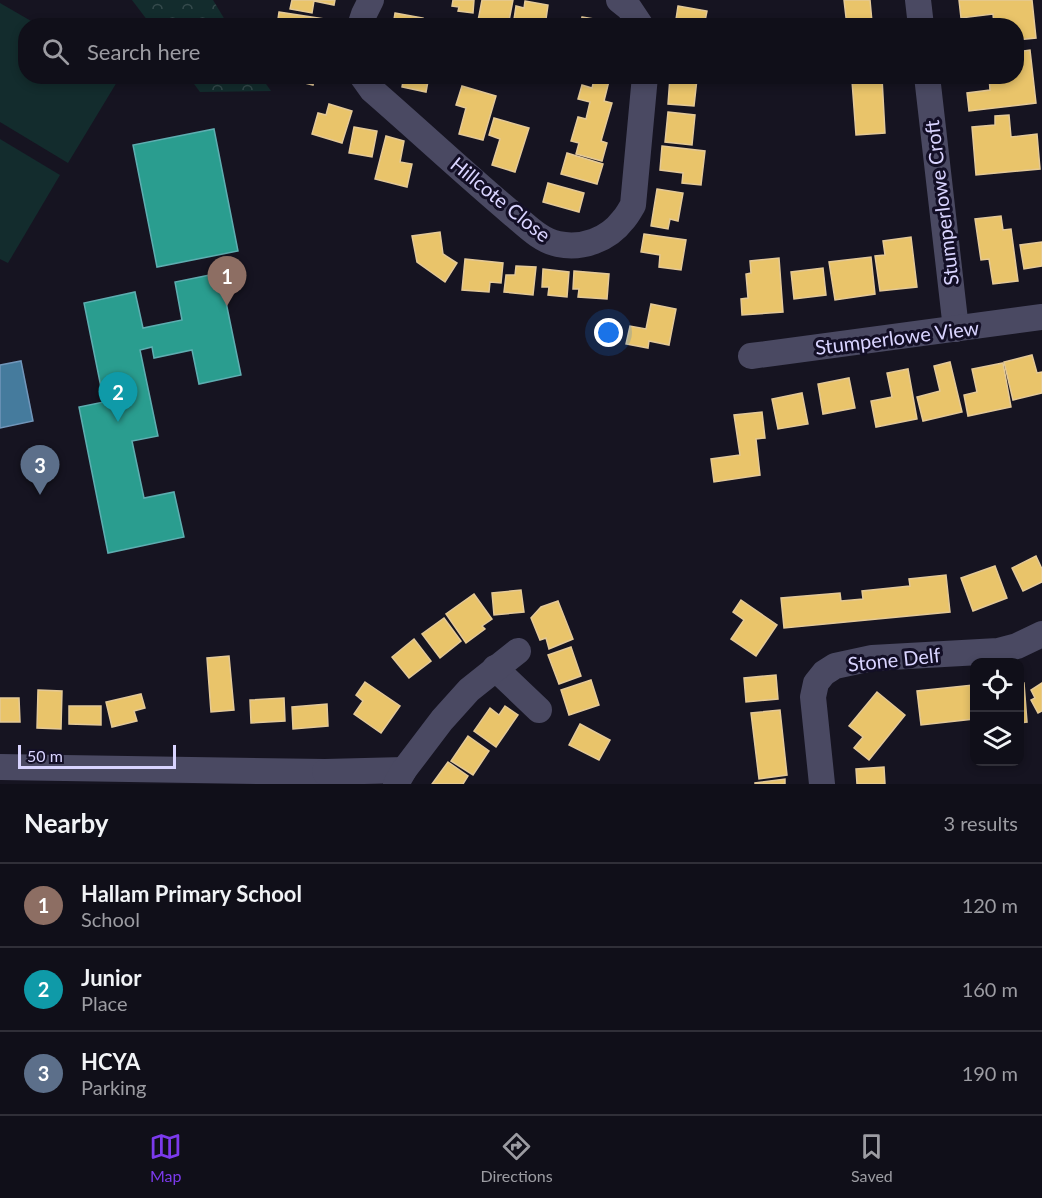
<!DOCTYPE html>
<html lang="en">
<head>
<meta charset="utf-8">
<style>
	:root { --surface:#100f19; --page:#1e1d26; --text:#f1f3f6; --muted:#9c9ca2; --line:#302f38; --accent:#7c3aed }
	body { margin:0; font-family:Lato,sans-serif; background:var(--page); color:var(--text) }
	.controls { position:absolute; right:18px; bottom:18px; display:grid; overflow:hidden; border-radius:12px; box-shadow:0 3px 9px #0003 }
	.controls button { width:54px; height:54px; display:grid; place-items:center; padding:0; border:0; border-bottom:2px solid var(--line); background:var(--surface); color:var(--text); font:30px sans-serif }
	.scale { position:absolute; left:18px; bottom:15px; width:158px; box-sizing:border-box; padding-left:6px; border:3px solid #d9d4ff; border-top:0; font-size:16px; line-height:21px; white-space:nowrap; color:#d9d4ff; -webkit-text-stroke:4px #130f26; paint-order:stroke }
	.you { position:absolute; left:609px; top:333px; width:21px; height:21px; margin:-15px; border:4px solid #fff; border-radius:50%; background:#1a73e8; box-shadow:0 0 0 9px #1a73e833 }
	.badge { display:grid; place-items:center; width:39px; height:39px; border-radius:50%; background:var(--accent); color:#fff; font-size:20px; font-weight:700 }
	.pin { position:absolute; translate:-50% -50px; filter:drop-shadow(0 2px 3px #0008) }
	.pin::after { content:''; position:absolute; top:32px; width:21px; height:18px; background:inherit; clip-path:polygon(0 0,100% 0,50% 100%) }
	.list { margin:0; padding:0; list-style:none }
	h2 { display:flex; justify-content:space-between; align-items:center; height:78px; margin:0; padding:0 24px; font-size:26px }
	h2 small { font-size:20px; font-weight:400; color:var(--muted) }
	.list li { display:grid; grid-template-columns:39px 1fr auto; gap:18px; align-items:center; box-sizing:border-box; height:84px; padding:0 24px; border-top:2px solid var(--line) }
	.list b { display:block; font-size:22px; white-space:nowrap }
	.list p { margin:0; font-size:20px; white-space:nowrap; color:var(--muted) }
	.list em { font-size:20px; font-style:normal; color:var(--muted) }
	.icon { flex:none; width:33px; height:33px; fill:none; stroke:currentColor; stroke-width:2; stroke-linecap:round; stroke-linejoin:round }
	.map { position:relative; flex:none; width:1042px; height:784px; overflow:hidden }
	.search { position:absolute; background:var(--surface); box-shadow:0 3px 9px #0003; left:18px; right:18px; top:18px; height:66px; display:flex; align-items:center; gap:15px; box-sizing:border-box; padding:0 21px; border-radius:24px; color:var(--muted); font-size:22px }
	.sheet { height:330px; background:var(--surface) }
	nav { display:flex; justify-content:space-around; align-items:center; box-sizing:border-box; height:84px; border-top:2px solid var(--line); background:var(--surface); font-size:16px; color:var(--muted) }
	nav a { display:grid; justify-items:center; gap:3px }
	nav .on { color:var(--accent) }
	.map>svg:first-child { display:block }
</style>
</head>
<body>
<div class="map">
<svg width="1042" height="784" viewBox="0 0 1042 784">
	<defs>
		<pattern id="forest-crowns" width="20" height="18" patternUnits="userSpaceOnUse" patternTransform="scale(1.5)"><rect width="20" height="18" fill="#132c2d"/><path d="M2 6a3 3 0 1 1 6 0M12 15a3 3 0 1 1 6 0" fill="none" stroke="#354a4c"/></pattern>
	</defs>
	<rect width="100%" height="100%" fill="#161421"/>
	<g fill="url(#forest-crowns)">
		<path d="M132 0H213L228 25H151Z"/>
		<path d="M189 77H261L271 91 200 92Z"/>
	</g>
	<g fill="#132c2d">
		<path d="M0 3 38 25 26 26V76L120 77 68 163 0 122Z"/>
		<path d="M0 139 60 175 8 263 0 259Z"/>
	</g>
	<g fill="#e9c46a" stroke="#e4c997" stroke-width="1.5">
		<path d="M292 0H335L334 5 314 1 312 13 290 9Z"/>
		<path d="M453 0H474L473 13 458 11 459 7 452 6Z"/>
		<path d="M482 0H513L508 26H477Z"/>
		<path d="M844 0H870L872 22 847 26Z"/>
		<path d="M959 0H1032L1036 38 1016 40V26H994L993 14 961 18Z"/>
		<path d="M525 1 548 5 545 26H513L516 6 524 8Z"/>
		<path d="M678 6 707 11 704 26H675Z"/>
		<path d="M279 12 324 19 323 26H277Z"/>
		<path d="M395 13 423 18 421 26H393Z"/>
		<path d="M582 17 601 20 600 26H573L574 20 581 22Z"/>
		<path d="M1030 50 1036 103 969 111 967 93 990 90 989 76H1016V52Z"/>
		<path d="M277 76H315L313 85Z"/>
		<path d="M404 76H429L426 92 402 87Z"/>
		<path d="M595 76 610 77 604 101 612 103 601 141 607 143 602 161 576 154 579 143 571 141 578 117 586 119 590 102 578 99 582 85 592 88Z"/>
		<path d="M670 77 697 79 694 106 668 104Z"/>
		<path d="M882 78 885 133 856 135 852 81Z"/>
		<path d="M462 86 496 96 483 140 459 134 466 108 456 105Z"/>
		<path d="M329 104 352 111 342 143 312 134 318 113 326 115Z"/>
		<path d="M668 112 695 115 692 145 665 142Z"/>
		<path d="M1009 115 1011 137 1037 134 1040 169 976 175 972 127 995 125V116Z"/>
		<path d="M494 118 529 128 515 172 492 165 500 139 489 135Z"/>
		<path d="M354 127 377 131 372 157 349 153Z"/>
		<path d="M386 136 404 141 400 162 412 164 407 187 375 179Z"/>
		<path d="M662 146 705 151 701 185 682 183 683 173 660 170Z"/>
		<path d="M567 153 603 164 597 184 561 174Z"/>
		<path d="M548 183 584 193 579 212 543 202Z"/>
		<path d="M657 189 683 193 678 221 670 219 668 229 651 226Z"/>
		<path d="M1001 216 1003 230 1011 229 1018 281 993 284 989 259 981 260 975 219Z"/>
		<path d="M440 232 443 254 457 263 445 282 417 262 412 236Z"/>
		<path d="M644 234 686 240 681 270 659 267 660 255 641 252Z"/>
		<path d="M911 237 917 287 880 291 875 256 885 255 883 241Z"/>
		<path d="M1042 242V266L1024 269 1020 245Z"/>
		<path d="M871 257 875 294 835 300 829 262Z"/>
		<path d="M779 258 783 312 742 315 741 299 748 298 746 274 751 273 750 261Z"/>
		<path d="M465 259 503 263 501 283 490 282 489 292 462 290Z"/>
		<path d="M516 266 536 267 533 295 504 292 506 275H515Z"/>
		<path d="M823 268 826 295 794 299 791 272Z"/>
		<path d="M543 269 569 272 567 297 548 295 549 287H542Z"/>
		<path d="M574 271 609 274 607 299 578 297 579 289H573Z"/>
		<path d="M651 304 676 309 669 345 649 341 648 348 626 344 630 326 646 329Z"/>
		<path d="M1032 355 1037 373 1042 372V393L1013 400 1004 362Z"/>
		<path d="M950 362 962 412 923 421 917 397 940 391 934 366Z"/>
		<path d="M1003 363 1011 407 968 416 964 395 977 392 972 369Z"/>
		<path d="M908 369 917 419 876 427 871 401 892 397 887 373Z"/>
		<path d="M849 378 855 408 823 414 818 384Z"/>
		<path d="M802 393 808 424 778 429 772 399Z"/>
		<path d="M762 412 765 438 756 439 760 475 714 482 711 459 740 455 734 415Z"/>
		<path d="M1036 556 1042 569V582L1023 591 1012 568Z"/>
		<path d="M995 566 1007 598 973 611 961 578Z"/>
		<path d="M946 575 950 612 784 628 781 598 840 593 841 601 863 599 862 591 910 586 909 579Z"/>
		<path d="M521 590 524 612 494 615 492 593Z"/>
		<path d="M474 594 492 619 482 626 485 629 466 643 446 614Z"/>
		<path d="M741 600 777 625 756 656 731 639 744 620 733 612Z"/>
		<path d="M558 601 573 639 549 649 546 638 540 640 531 618 541 607Z"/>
		<path d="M444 618 461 641 440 658 422 634Z"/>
		<path d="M414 639 431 661 409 678 392 657Z"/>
		<path d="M571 647 581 676 559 684 548 655Z"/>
		<path d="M229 656 234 710 211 712 207 658Z"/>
		<path d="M776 675 778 699 746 702 744 678Z"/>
		<path d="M591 680 599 705 569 715 561 690Z"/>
		<path d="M365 682 400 706 381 733 354 714 363 701 356 695Z"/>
		<path d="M1020 683H1024L1027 722 1020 723Z"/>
		<path d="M1042 683V711L1038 713 1031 700 1035 698 1031 690Z"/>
		<path d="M973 685 974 719 921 725 917 691Z"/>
		<path d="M38 690 62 691 61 729 37 728Z"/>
		<path d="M877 692 905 715 869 760 854 748 863 737 849 726Z"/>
		<path d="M141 694 145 708 134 711 137 721 112 727 106 702Z"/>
		<path d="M0 698H19L20 722H0Z"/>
		<path d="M284 698 285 721 251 723 250 700Z"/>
		<path d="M327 704 328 726 293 729 292 707Z"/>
		<path d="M69 706H101V725L69 724Z"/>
		<path d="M505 706 518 715 496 747 474 731 490 708 499 715Z"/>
		<path d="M780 710 787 775 759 779 751 713Z"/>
		<path d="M580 724 610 740 599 760 569 745Z"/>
		<path d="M468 736 489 751 473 775 451 761Z"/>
		<path d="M448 762 468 776 463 784H432Z"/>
		<path d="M884 767 885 784H857L856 769Z"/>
		<path d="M785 779V784H755V783Z"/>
	</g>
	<g fill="#2a9d8f" stroke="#5eaeb1" stroke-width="1.5">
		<path d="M214 129 238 251 157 267 133 145Z"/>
		<path d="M220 273 241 375 199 384 192 350 154 358 152 347 140 350 158 436 132 441 144 498 174 492 184 537 108 553 79 407 104 402 84 303 135 292 143 328 182 320 175 282Z"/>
	</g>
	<path fill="#457b9d" stroke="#7196ba" stroke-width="1.5" d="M21 361 33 421 0 428V365Z"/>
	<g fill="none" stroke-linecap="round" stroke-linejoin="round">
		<g stroke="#4a4962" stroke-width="26">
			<path d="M619 0 629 8 641 26"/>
			<path d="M918 0 921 26"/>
			<path d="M360 26 364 14 371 0"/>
			<path d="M362 76 372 90C418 130 463 172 509 211 524 223 539 240 558 244 582 249 608 240 623 220 627 216 630 210 633 205L645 76"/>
			<path d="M927 76 956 329"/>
			<path d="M751 356 1042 317"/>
			<path d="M495 668 539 710"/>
			<path d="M0 767 325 772 344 784"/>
			<path d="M325 772 404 770"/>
			<path d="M396 784 404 770 442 720 469 690 518 651"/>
			<path d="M822 784 813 697 816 683 824 673 835 666 872 658 998 651 1017 646 1042 634"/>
		</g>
	</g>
	<g text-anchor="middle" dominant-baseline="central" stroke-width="6" stroke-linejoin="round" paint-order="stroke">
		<g font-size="20" fill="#d9d4ff" stroke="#130f26">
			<text transform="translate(501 199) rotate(39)">Hillcote Close</text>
			<text transform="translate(941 203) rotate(-97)">Stumperlowe Croft</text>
			<text transform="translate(897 337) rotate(-7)">Stumperlowe View</text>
			<text transform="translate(894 659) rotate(-6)">Stone Delf</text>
		</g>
	</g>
</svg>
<div class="controls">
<button><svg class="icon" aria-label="locate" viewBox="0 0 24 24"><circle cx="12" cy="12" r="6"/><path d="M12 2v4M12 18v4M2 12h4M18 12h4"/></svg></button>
<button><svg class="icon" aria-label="layers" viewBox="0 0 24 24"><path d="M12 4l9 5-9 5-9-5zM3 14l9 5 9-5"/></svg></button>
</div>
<div class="scale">50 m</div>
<div class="you"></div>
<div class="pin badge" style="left:227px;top:306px;background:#8d6e63">1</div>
<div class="pin badge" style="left:118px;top:422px;background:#0f9aa8">2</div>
<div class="pin badge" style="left:40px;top:495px;background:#5c6f8a">3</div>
<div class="search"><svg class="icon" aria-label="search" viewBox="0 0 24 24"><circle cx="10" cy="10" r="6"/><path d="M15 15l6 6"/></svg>Search here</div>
</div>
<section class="sheet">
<h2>Nearby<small>3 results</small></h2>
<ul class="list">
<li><span class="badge" style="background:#8d6e63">1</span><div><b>Hallam Primary School</b><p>School</p></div><em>120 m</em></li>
<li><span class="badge" style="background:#0f9aa8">2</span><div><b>Junior</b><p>Place</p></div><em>160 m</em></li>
<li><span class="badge" style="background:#5c6f8a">3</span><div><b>HCYA</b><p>Parking</p></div><em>190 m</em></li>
</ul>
</section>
<nav>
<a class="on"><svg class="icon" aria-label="map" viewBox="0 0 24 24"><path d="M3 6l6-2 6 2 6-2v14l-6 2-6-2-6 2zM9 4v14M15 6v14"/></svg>Map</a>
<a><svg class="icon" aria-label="directions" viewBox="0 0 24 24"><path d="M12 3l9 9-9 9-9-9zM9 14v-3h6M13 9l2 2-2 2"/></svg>Directions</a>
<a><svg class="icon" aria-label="saved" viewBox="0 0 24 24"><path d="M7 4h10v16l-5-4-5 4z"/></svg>Saved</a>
</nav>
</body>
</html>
